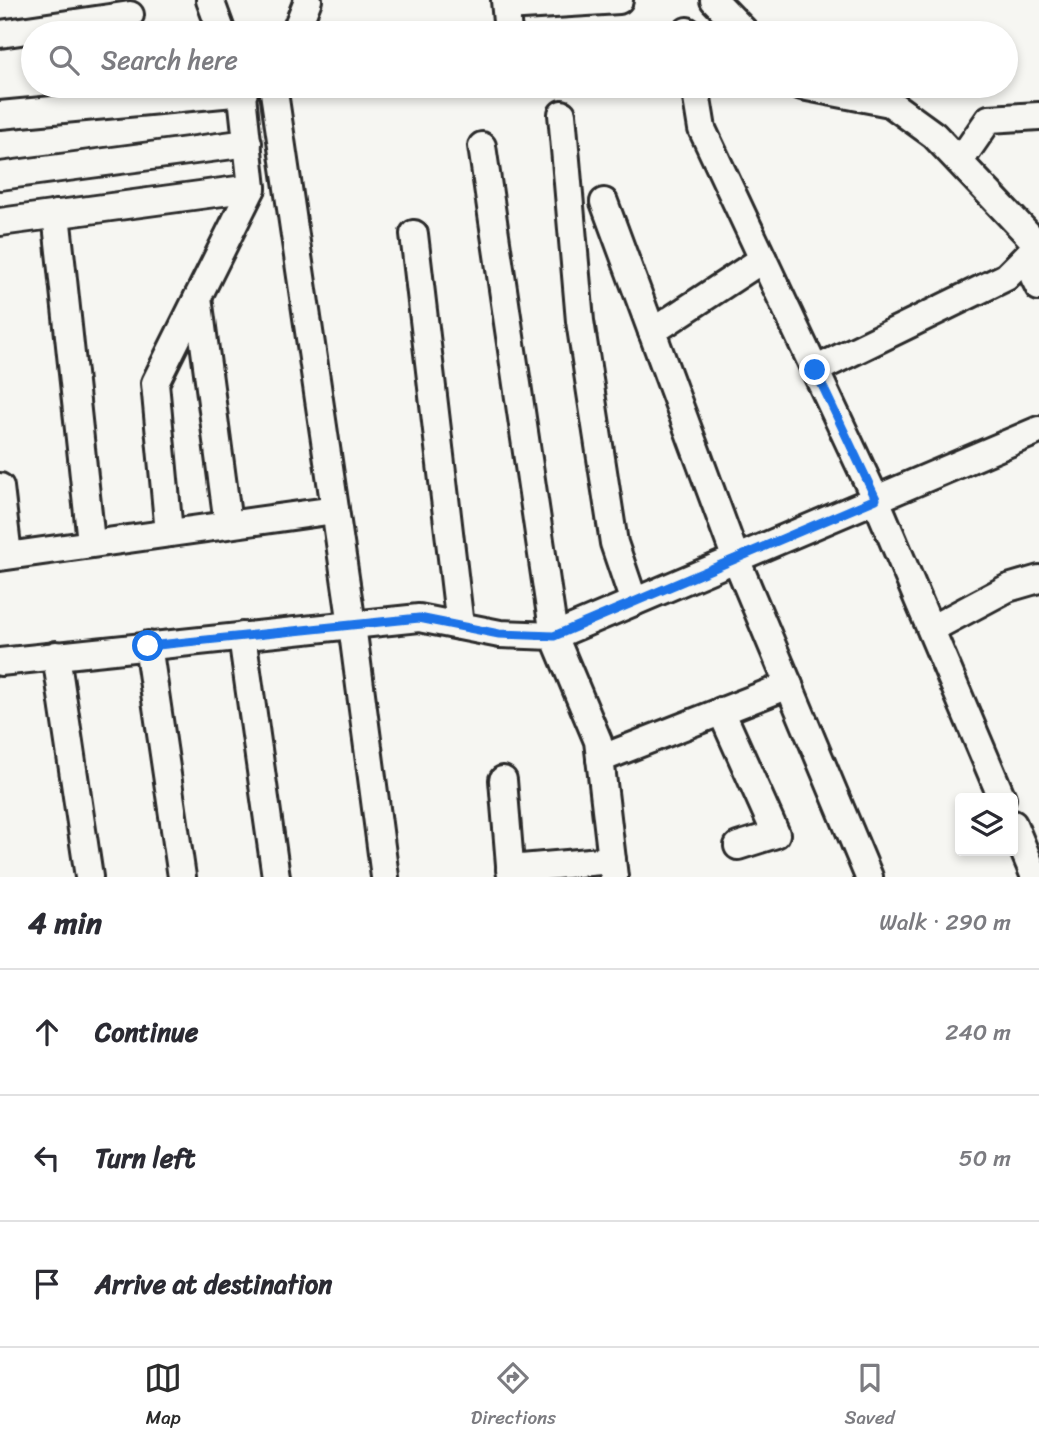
<!DOCTYPE html>
<html lang="en">
<head>
<meta charset="utf-8">
<style>
	:root { --surface:#fff; --page:#f7f7f7; --text:#2b2b33; --muted:#7c7c81; --line:#e1e1e2; --accent:#2b2b2b }
	body { margin:0; font-family:Sriracha,sans-serif; background:var(--page); color:var(--text) }
	.controls { position:absolute; right:21px; bottom:21px; display:grid; overflow:hidden; border-radius:7px; box-shadow:0 4px 10px #0003 }
	.controls button { width:63px; height:63px; display:grid; place-items:center; padding:0; border:0; border-bottom:2px solid var(--line); background:var(--surface); color:var(--text); font:35px sans-serif }
	.stop { position:absolute; width:21px; height:21px; margin:-16px; border:5px solid #1a73e8; border-radius:50%; background:#fff }
	.stop.end { background:#1a73e8; border-color:#fff; box-shadow:0 2px 7px #0008 }
	.list { margin:0; padding:0; list-style:none }
	h2 { display:flex; justify-content:space-between; align-items:center; height:91px; margin:0; padding:0 28px; font-size:30px }
	h2 small { font-size:23px; font-weight:400; color:var(--muted) }
	.list li { display:grid; grid-template-columns:46px 1fr auto; gap:21px; align-items:center; box-sizing:border-box; height:126px; padding:0 28px; border-top:2px solid var(--line) }
	.list b { display:block; font-size:26px; white-space:nowrap }
	.list em { font-size:23px; font-style:normal; color:var(--muted) }
	.icon { flex:none; width:38px; height:38px; fill:none; stroke:currentColor; stroke-width:2; stroke-linecap:round; stroke-linejoin:round }
	.map { position:relative; flex:none; width:1039px; height:877px; overflow:hidden }
	.search { position:absolute; background:var(--surface); box-shadow:0 4px 10px #0003; left:21px; right:21px; top:21px; height:77px; display:flex; align-items:center; gap:18px; box-sizing:border-box; padding:0 24px; border-radius:38px; color:var(--muted); font-size:26px }
	.sheet { height:469px; background:var(--surface) }
	nav { display:flex; justify-content:space-around; align-items:center; box-sizing:border-box; height:98px; border-top:2px solid var(--line); background:var(--surface); font-size:19px; color:var(--muted) }
	nav a { display:grid; justify-items:center; gap:4px }
	nav .on { color:var(--accent) }
	.map>svg:first-child { display:block }
</style>
</head>
<body>
<div class="map">
<svg width="1039" height="877" viewBox="0 0 1039 877">
	<rect width="100%" height="100%" fill="#f6f6f2"/>
	<filter id="ink" filterUnits="userSpaceOnUse"><feTurbulence type="fractalNoise" baseFrequency=".0143" numOctaves="2"/><feDisplacementMap in="SourceGraphic" scale="14" xChannelSelector="R" yChannelSelector="G"/><feConvolveMatrix kernelMatrix="1 2 1 2 8 2 1 2 1" color-interpolation-filters="sRGB"/></filter>
	<g filter="url(#ink)">
		<g fill="none" stroke-linecap="round" stroke-linejoin="round">
			<defs>
				<g id="minor">
					<path d="M210 0 222 33"/>
					<path d="M505 0 508 33"/>
					<path d="M714 0 746 33"/>
					<path d="M506 7 619 0"/>
					<path d="M687 31 688 33"/>
					<path d="M295 33 308 0"/>
					<path d="M0 34 130 15"/>
					<path d="M276 86 274 92 352 625 385 877"/>
					<path d="M695 86 702 129 876 500 1002 798"/>
					<path d="M802 86 890 103 934 135 1038 245 1006 277 815 370"/>
					<path d="M562 114 580 321 614 543 634 602"/>
					<path d="M0 115 244 92"/>
					<path d="M482 146 554 636 598 741 614 877"/>
					<path d="M960 161 989 119 1039 116"/>
					<path d="M0 176 248 143"/>
					<path d="M604 202 736 559 869 877"/>
					<path d="M56 214 91 542"/>
					<path d="M0 222 252 188"/>
					<path d="M414 234 460 626"/>
					<path d="M1039 244 1034 277 1039 287"/>
					<path d="M198 297 228 524"/>
					<path d="M652 332 763 259"/>
					<path d="M0 487 8 555"/>
					<path d="M169 533 155 383 252 188 241 86"/>
					<path d="M0 557 335 510"/>
					<path d="M931 629 1008 588 1039 579"/>
					<path d="M242 636 276 877"/>
					<path d="M148 645 182 877"/>
					<path d="M56 655 89 877"/>
					<path d="M0 662 419 618 500 634 554 636 1039 430"/>
					<path d="M721 711 776 834 738 846"/>
					<path d="M600 759 789 685"/>
					<path d="M503 780 511 877"/>
					<path d="M1013 824 1035 877"/>
					<path d="M510 869 612 860"/>
				</g>
			</defs>
			<use href="#minor" stroke="#2b2b2b" stroke-width="32"/>
			<use href="#minor" stroke="#f6f6f2" stroke-width="26"/>
		</g>
	</g>
	<g fill="none" stroke-linecap="round" stroke-linejoin="round" filter="url(#ink)">
		<path stroke="#1a73e8" stroke-width="9" d="M148 646 419 618 499 634 554 636 876 499 815 370"/>
	</g>
</svg>
<div class="controls">
<button><svg class="icon" aria-label="layers" viewBox="0 0 24 24"><path d="M12 4l9 5-9 5-9-5zM3 14l9 5 9-5"/></svg></button>
</div>
<div class="stop" style="left:148px;top:646px"></div>
<div class="stop end" style="left:815px;top:370px"></div>
<div class="search"><svg class="icon" aria-label="search" viewBox="0 0 24 24"><circle cx="10" cy="10" r="6"/><path d="M15 15l6 6"/></svg>Search here</div>
</div>
<section class="sheet">
<h2>4 min<small>Walk · 290 m</small></h2>
<ul class="list">
<li><svg class="icon" aria-label="ahead" viewBox="0 0 24 24"><path d="M12 20V5M6 11l6-6 6 6"/></svg><div><b>Continue</b></div><em>240 m</em></li>
<li><svg class="icon" aria-label="left" viewBox="0 0 24 24"><path d="M17 20v-9H6M10 6l-5 5 5 5"/></svg><div><b>Turn left</b></div><em>50 m</em></li>
<li><svg class="icon" aria-label="arrive" viewBox="0 0 24 24"><path d="M6 21V4h12l-3 4 3 4H6"/></svg><div><b>Arrive at destination</b></div></li>
</ul>
</section>
<nav>
<a class="on"><svg class="icon" aria-label="map" viewBox="0 0 24 24"><path d="M3 6l6-2 6 2 6-2v14l-6 2-6-2-6 2zM9 4v14M15 6v14"/></svg>Map</a>
<a><svg class="icon" aria-label="directions" viewBox="0 0 24 24"><path d="M12 3l9 9-9 9-9-9zM9 14v-3h6M13 9l2 2-2 2"/></svg>Directions</a>
<a><svg class="icon" aria-label="saved" viewBox="0 0 24 24"><path d="M7 4h10v16l-5-4-5 4z"/></svg>Saved</a>
</nav>
</body>
</html>
